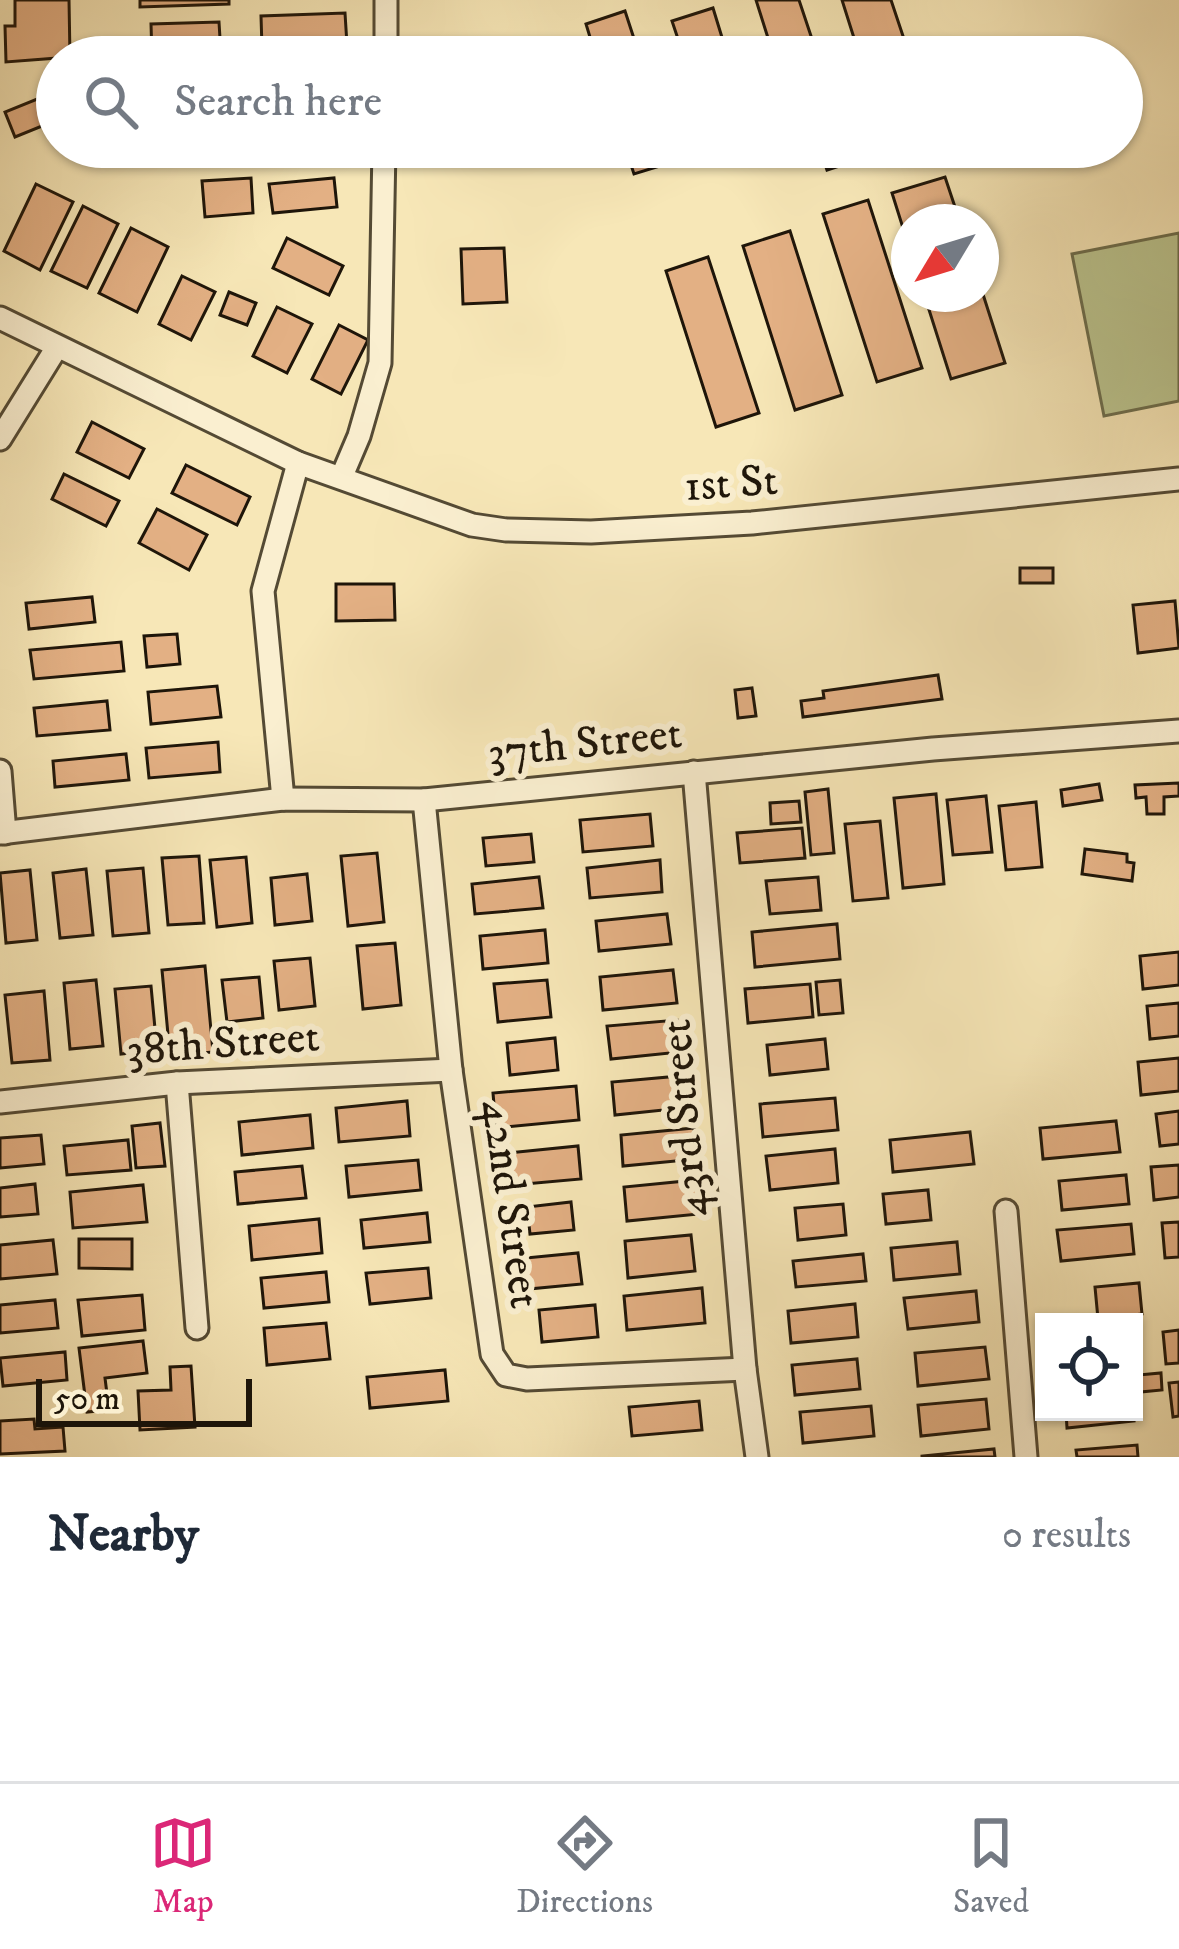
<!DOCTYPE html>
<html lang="en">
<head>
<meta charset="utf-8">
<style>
	:root { --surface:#fff; --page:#f6f6f7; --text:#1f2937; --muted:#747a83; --line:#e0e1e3; --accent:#db2777 }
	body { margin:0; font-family:"IM FELL DW Pica",serif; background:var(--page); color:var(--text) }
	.controls { position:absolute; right:36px; bottom:36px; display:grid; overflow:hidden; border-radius:0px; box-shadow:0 3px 9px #0004 }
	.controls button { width:108px; height:108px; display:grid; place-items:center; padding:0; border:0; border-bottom:3px solid var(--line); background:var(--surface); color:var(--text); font:60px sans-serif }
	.compass { position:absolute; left:891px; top:204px; width:108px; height:108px; border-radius:50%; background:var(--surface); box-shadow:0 3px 9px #0004; rotate:232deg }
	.scale { position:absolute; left:36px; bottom:30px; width:216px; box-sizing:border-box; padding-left:12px; border:6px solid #1e1509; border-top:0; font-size:33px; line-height:42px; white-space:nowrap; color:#1e1509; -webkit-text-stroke:9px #faefd0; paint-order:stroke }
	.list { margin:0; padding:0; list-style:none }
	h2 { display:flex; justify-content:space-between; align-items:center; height:156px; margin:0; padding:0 48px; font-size:51px }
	h2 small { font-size:39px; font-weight:400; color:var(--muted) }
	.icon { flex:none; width:66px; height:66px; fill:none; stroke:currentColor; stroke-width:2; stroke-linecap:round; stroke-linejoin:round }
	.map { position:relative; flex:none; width:1179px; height:1457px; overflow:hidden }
	.search { position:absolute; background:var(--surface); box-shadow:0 3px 9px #0004; left:36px; right:36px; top:36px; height:132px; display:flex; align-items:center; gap:30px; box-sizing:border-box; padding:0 42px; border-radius:66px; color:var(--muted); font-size:45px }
	.sheet { height:324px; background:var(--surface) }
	nav { display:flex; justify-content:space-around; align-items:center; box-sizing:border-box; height:168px; border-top:3px solid var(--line); background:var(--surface); font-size:33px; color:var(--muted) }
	nav a { display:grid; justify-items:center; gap:6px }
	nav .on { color:var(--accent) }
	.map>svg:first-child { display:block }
</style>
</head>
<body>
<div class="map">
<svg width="1179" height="1457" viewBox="0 0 1179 1457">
	<rect width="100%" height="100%" fill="#f7e7b7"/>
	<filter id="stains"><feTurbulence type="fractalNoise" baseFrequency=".00167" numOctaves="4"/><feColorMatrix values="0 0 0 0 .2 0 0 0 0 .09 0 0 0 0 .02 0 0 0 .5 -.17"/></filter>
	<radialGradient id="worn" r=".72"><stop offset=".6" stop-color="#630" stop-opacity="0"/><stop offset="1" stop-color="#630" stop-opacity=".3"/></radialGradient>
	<path fill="#bbc58f" stroke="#6c6d4c" stroke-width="3" d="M1179 233V401L1104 416 1072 254Z"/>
	<g fill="#e3b084" stroke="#1e1509" stroke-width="3">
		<path d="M15 0H69L70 57 6 62 5 26H15Z"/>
		<path d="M140 0H229V4L140 7Z"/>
		<path d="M756 0H799L818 57H774Z"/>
		<path d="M842 0H891L910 57H860Z"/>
		<path d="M713 8 728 57H684L672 21Z"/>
		<path d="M625 11 640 57H596L586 24Z"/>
		<path d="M345 13 347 45 262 48 261 16Z"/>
		<path d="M219 22 221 55 152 57 151 24Z"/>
		<path d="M57 91V120L15 137 5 112Z"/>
		<path d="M233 147H254L255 163H233Z"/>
		<path d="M269 147H348V154L269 156Z"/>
		<path d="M625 147H669L673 162 634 174Z"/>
		<path d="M819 147H874L876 154 827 170Z"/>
		<path d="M945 177 960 222H909V247L892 193Z"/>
		<path d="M251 178 253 213 205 217 202 181Z"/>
		<path d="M334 178 337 207 273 213 269 184Z"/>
		<path d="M36 184 73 202 40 270 4 251Z"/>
		<path d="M868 200 922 368 877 382 823 214Z"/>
		<path d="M83 206 118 224 87 288 51 271Z"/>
		<path d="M131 228 168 247 137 312 99 293Z"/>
		<path d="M790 231 842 395 795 410 743 246Z"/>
		<path d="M287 238 343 266 329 295 273 268Z"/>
		<path d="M504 248 507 302 463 304 461 249Z"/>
		<path d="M708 257 759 413 716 427 666 271Z"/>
		<path d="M182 276 215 292 191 340 159 324Z"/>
		<path d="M981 288 1005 363 951 379 924 294H981Z"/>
		<path d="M229 292 256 303 247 325 220 315Z"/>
		<path d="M277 307 312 324 287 373 253 356Z"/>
		<path d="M339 325 368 340 341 394 312 379Z"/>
		<path d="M92 422 144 449 129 478 77 452Z"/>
		<path d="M186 465 250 497 237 525 172 493Z"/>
		<path d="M64 474 119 501 106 526 52 499Z"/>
		<path d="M157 509 207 535 189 570 139 543Z"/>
		<rect x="1020" y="568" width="33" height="15"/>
		<path d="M336 584H394L395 620 336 621Z"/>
		<path d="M92 597 95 622 29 629 26 603Z"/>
		<path d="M1175 601 1179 648 1138 653 1133 605Z"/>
		<path d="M177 634 180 664 147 667 144 636Z"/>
		<path d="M121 642 124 671 34 679 30 650Z"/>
		<path d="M938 675 942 699 803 717 801 701 824 698 823 691Z"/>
		<path d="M217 686 221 717 151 724 148 692Z"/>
		<path d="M752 688 756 716 738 718 735 690Z"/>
		<path d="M107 701 110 730 37 736 34 708Z"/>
		<path d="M218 742 220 772 149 778 146 748Z"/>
		<path d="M126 754 129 780 55 787 53 761Z"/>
		<path d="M1179 783V796L1164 797V814H1147L1146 797 1136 798 1135 785Z"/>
		<path d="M1099 784 1102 800 1063 806 1061 790Z"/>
		<path d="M828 789 834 853 811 855 805 792Z"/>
		<path d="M936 794 944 884 903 888 894 798Z"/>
		<path d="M986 796 992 852 953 855 947 800Z"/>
		<path d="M799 801 801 822 771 824 770 803Z"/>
		<path d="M1036 802 1042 867 1006 870 999 806Z"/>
		<path d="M650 814 653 846 583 852 580 820Z"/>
		<path d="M880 821 888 898 853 901 845 824Z"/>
		<path d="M802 828 805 858 740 863 737 833Z"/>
		<path d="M531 834 534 862 486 866 483 838Z"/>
		<path d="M1085 849 1127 854V862L1134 863 1132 881 1082 874Z"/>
		<path d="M377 853 384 922 348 926 341 856Z"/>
		<path d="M199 856 204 923 168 925 162 858Z"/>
		<path d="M246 857 252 923 217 927 210 860Z"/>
		<path d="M660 860 662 892 590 898 587 868Z"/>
		<path d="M143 868 149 933 113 936 107 871Z"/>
		<path d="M86 869 93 935 60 938 53 873Z"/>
		<path d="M30 870 37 940 6 943 0 873Z"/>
		<path d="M307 874 312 921 275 925 271 878Z"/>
		<path d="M539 877 543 908 475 914 472 884Z"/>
		<path d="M818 877 821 910 770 914 766 881Z"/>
		<path d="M667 914 671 944 599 951 596 921Z"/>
		<path d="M837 924 840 959 755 967 752 932Z"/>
		<path d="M545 930 548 963 483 969 480 936Z"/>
		<path d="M395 943 401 1005 363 1009 357 946Z"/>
		<path d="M1179 952V985L1143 989 1140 956Z"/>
		<path d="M310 958 315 1006 279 1010 274 961Z"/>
		<path d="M205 966 213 1052 170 1056 162 970Z"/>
		<path d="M673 970 677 1003 603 1010 600 977Z"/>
		<path d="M259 977 263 1018 227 1022 222 980Z"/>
		<path d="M96 980 103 1046 70 1049 64 983Z"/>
		<path d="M547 980 551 1017 498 1022 494 984Z"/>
		<path d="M840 980 843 1013 819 1015 816 982Z"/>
		<path d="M810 984 813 1017 748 1023 745 989Z"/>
		<path d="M151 986 157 1050 121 1054 115 989Z"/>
		<path d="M44 991 50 1060 12 1063 5 995Z"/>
		<path d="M1179 1003V1036L1150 1039 1147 1006Z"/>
		<path d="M677 1020 680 1052 611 1059 607 1026Z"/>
		<path d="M555 1038 558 1070 510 1075 507 1043Z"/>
		<path d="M825 1039 828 1069 770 1075 767 1045Z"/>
		<path d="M1179 1058V1091L1141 1095 1138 1062Z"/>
		<path d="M680 1076 683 1108 615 1115 612 1082Z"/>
		<path d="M576 1086 579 1120 496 1128 493 1093Z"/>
		<path d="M835 1098 838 1130 763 1137 760 1104Z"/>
		<path d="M407 1101 410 1136 339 1142 336 1108Z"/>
		<path d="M1179 1111V1144L1160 1146 1156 1114Z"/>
		<path d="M310 1115 313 1148 242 1155 239 1122Z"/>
		<path d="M1116 1121 1120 1152 1043 1159 1040 1128Z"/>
		<path d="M160 1123 165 1166 136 1168 132 1126Z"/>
		<path d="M694 1128 697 1159 623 1166 621 1135Z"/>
		<path d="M970 1132 974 1164 893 1172 890 1140Z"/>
		<path d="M41 1135 44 1164 0 1168V1138Z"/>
		<path d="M128 1140 131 1170 67 1175 64 1146Z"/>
		<path d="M578 1146 581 1179 502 1186 499 1154Z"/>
		<path d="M835 1149 838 1183 770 1190 766 1156Z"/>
		<path d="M418 1160 421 1190 349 1197 346 1166Z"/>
		<path d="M1179 1165V1197L1154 1200 1151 1167Z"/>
		<path d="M302 1166 306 1198 238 1204 235 1172Z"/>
		<path d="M1126 1175 1129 1204 1062 1210 1059 1181Z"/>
		<path d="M696 1180 699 1214 627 1221 624 1187Z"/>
		<path d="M35 1184 38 1214 0 1217V1188Z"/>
		<path d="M143 1185 147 1222 73 1228 70 1192Z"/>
		<path d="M928 1190 931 1220 886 1224 883 1194Z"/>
		<path d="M571 1202 574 1230 530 1234 527 1207Z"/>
		<path d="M843 1204 846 1235 798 1240 795 1208Z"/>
		<path d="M427 1213 430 1242 364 1248 361 1220Z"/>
		<path d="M319 1219 322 1253 252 1260 249 1226Z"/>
		<path d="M1179 1222V1257L1165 1258 1162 1223Z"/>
		<path d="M1131 1224 1134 1254 1061 1261 1057 1230Z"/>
		<path d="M691 1235 695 1271 628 1278 625 1241Z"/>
		<path d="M79 1239H132V1269L79 1268Z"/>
		<path d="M53 1240 57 1274 0 1279V1245Z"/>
		<path d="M957 1242 960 1274 894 1280 891 1248Z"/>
		<path d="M578 1253 582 1284 518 1290 515 1259Z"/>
		<path d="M863 1254 866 1281 796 1287 793 1261Z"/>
		<path d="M428 1268 431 1298 370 1304 366 1273Z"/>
		<path d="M326 1272 329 1302 264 1308 261 1278Z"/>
		<path d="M1139 1283 1142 1314 1098 1319 1095 1287Z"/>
		<path d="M702 1288 705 1323 627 1330 624 1296Z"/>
		<path d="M976 1291 979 1322 908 1329 904 1298Z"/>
		<path d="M142 1295 145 1330 82 1336 78 1300Z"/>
		<path d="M55 1300 58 1328 0 1333V1305Z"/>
		<path d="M855 1304 858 1337 791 1343 788 1311Z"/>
		<path d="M595 1305 598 1337 542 1342 539 1310Z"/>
		<path d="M326 1323 330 1359 267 1365 264 1328Z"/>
		<path d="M1179 1330V1363L1166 1364 1163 1332Z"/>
		<path d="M143 1341 147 1373 105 1378 109 1410 87 1412 79 1348Z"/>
		<path d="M985 1347 989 1379 918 1386 915 1353Z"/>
		<path d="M65 1352 67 1380 3 1386 0 1358Z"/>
		<path d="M857 1359 860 1389 795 1395 792 1365Z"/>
		<path d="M191 1366 195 1427 140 1430 138 1391 171 1390 170 1367Z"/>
		<path d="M445 1370 448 1401 370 1408 367 1377Z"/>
		<path d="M1161 1373 1162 1390 1140 1392 1138 1375Z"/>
		<path d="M1179 1382V1416L1173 1417 1169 1383Z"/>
		<path d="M986 1399 989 1429 921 1436 918 1405Z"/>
		<path d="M699 1401 702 1430 632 1436 629 1407Z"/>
		<path d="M871 1406 874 1436 803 1443 800 1412Z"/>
		<path d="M1066 1412H1133L1134 1421 1067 1428Z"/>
		<path d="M34 1419 35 1429 63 1427 65 1451 0 1454V1421Z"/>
		<path d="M1137 1445 1138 1457H1077L1076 1450Z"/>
		<path d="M994 1449 995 1457H922V1456Z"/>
	</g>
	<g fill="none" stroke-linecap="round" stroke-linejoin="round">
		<defs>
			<g id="minor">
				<path d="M386 57V0"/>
				<path d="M0 318 298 463 472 525 506 530 591 532 752 523 1179 479"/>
				<path d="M0 439 57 347"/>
				<path d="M342 476 359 436 380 363 384 147"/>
				<path d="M0 771 5 833"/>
				<path d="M694 772 745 1369 757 1457"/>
				<path d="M283 799 263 591 298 463"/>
				<path d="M424 800 451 1070 492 1354 506 1375 527 1379 745 1369"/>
				<path d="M0 833 283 799 424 800 933 749 1179 731"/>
				<path d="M177 1083 197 1328"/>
				<path d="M0 1102 177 1083 451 1070"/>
				<path d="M1006 1211 1026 1457"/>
			</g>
		</defs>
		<use href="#minor" stroke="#544a34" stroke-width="27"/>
		<use href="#minor" stroke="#faefd0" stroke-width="21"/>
	</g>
	<g text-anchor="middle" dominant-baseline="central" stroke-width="12" stroke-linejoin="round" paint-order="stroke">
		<g font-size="45" fill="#1e1509" stroke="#faefd0">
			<text transform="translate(731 484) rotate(-4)">1st St</text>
			<text transform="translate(585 744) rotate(-6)">37th Street</text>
			<text transform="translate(223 1044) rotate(-4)">38th Street</text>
			<text transform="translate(685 1118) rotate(-95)">43rd Street</text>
			<text transform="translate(510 1204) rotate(82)">42nd Street</text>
		</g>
	</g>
	<rect width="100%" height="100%" filter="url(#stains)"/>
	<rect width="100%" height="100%" fill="url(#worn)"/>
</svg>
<div class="controls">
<button><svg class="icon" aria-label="locate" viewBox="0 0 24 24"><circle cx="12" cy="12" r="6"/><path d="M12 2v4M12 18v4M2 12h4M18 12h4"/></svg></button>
</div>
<svg class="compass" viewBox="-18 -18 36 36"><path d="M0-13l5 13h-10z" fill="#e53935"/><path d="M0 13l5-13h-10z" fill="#747a83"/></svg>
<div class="scale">50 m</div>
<div class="search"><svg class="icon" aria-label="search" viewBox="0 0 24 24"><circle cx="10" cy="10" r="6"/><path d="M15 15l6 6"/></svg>Search here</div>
</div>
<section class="sheet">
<h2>Nearby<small>0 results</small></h2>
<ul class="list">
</ul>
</section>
<nav>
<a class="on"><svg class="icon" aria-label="map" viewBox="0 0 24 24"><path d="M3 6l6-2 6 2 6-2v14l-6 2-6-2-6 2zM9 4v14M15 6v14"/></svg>Map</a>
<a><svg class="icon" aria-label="directions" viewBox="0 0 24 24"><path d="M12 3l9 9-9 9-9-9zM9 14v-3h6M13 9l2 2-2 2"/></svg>Directions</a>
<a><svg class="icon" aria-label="saved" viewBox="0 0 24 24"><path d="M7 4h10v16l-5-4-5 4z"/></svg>Saved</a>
</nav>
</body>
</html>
